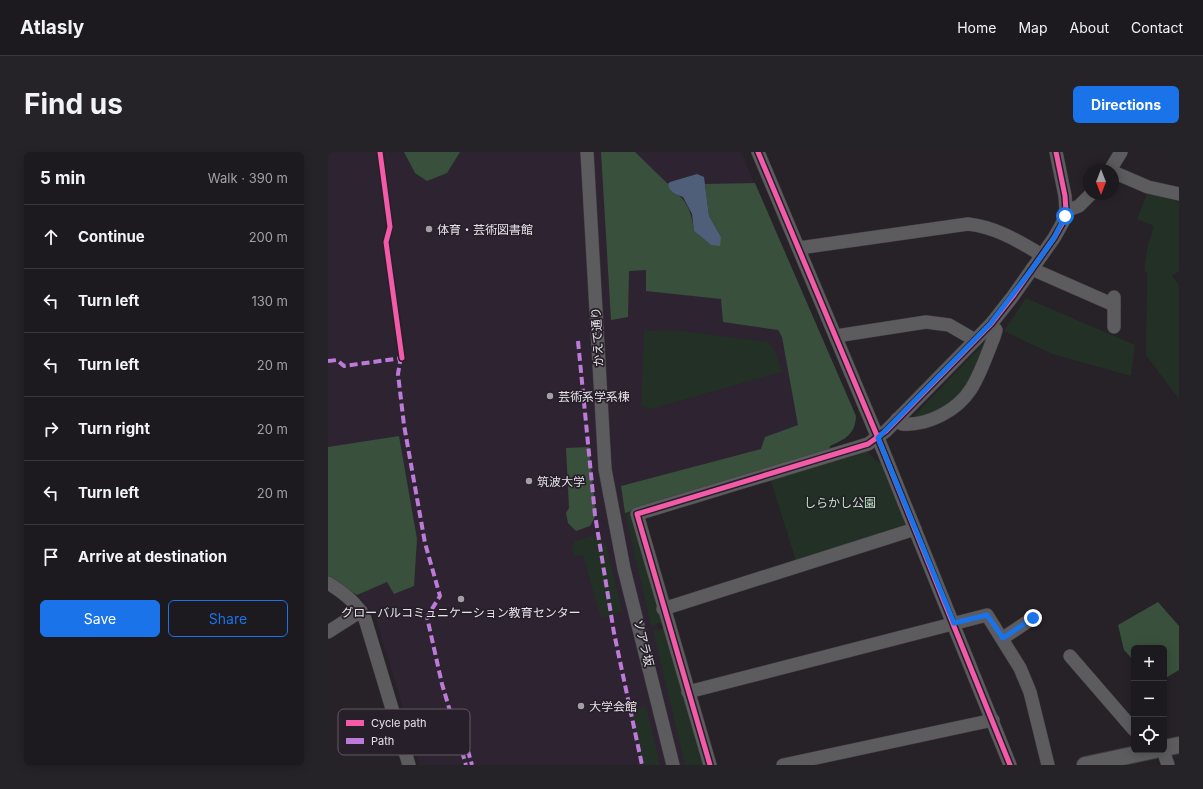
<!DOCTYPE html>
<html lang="en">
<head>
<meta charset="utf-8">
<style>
	:root { --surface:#1c1a1e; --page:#252327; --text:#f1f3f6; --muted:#a0a1a4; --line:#3a383c; --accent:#1a73e8 }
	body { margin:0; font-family:Inter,"Noto Sans JP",sans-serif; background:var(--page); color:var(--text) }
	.controls { position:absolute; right:12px; bottom:12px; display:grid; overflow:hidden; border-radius:6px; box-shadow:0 2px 10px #0003 }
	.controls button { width:36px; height:36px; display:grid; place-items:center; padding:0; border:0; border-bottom:1px solid var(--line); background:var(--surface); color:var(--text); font:20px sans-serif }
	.compass { position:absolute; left:755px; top:12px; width:36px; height:36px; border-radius:50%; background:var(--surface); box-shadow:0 2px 10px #0003; rotate:180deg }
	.stop { position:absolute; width:12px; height:12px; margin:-9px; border:3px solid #1a73e8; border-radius:50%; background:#fff }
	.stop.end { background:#1a73e8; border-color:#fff; box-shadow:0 1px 4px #0008 }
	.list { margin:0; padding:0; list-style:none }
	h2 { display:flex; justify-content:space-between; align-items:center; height:52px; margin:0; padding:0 16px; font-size:17px }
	h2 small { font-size:13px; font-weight:400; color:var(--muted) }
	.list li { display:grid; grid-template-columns:26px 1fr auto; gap:12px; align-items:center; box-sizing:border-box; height:64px; padding:0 16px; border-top:1px solid var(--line) }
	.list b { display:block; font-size:15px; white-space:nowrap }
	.list em { font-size:13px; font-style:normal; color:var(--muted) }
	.actions { display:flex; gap:8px; padding:12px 16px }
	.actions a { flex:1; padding:9px 0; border:1px solid var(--accent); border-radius:6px; text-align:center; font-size:14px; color:var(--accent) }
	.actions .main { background:var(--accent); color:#fff }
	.icon { flex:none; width:22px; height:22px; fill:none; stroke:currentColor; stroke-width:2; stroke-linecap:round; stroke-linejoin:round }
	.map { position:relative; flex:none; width:851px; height:613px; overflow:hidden; border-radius:6px }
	header { display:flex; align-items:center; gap:24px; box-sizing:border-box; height:56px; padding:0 20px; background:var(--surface); border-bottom:1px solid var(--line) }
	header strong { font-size:19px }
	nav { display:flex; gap:22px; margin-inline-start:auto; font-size:14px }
	.intro { display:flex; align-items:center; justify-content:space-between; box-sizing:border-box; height:96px; padding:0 24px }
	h1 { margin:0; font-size:28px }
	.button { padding:10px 18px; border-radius:6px; background:var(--accent); color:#fff; font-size:14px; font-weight:700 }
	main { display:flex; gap:24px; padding:0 24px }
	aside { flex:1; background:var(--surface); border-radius:6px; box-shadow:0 2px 10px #0003 }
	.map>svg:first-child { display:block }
</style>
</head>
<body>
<header>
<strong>Atlasly</strong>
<nav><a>Home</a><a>Map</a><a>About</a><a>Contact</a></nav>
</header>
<div class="intro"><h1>Find us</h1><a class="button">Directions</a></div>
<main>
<aside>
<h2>5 min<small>Walk · 390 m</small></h2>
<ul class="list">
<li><svg class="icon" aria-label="ahead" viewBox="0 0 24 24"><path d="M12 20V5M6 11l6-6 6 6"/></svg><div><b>Continue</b></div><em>200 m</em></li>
<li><svg class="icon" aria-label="left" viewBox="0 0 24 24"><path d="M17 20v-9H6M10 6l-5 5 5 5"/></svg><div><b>Turn left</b></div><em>130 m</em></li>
<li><svg class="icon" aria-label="left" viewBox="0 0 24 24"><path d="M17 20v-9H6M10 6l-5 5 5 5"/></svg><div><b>Turn left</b></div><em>20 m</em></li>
<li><svg class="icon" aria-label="right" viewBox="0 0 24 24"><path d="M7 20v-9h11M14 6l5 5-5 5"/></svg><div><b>Turn right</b></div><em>20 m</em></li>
<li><svg class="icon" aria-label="left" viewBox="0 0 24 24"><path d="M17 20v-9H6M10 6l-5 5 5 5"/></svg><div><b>Turn left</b></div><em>20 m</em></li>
<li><svg class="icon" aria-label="arrive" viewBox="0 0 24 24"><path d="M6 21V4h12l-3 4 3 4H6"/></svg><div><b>Arrive at destination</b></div></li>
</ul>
<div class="actions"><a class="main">Save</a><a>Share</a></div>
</aside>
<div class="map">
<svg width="851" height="613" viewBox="0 0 851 613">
	<rect width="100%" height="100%" fill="#262228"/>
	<path fill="#2e2331" d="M0 0H413L528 264 527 275 517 287 502 294 501 299 305 360 360 613H92L47 463 29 443 0 425Z"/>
	<g fill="#233025">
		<path d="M820 40 851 50V119L844 124 851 133V247L818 203 819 121 816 119 819 97 826 74 809 67Z"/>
		<path d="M698 146 807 193 803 224 724 202 676 179Z"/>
		<path d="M347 178 440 190 447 198 454 220 322 257 313 253 316 179Z"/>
		<path d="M664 183 642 234 626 252 580 270Z"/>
		<path d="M538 299 555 314 579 371 575 376 468 409 442 326Z"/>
		<path d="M304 360 335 470 323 474 297 361Z"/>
		<path d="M266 383 269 388 274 386 275 393 278 392 294 459 273 466 255 403 246 405 244 395 247 389Z"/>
		<path d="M337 476 377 613H357L325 479Z"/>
		<path d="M318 554 332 613H315L303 559Z"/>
	</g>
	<g fill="#38503c">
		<path d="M76 0H132L119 21 99 29 87 21Z"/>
		<path d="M273 0H307L340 32 341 35C359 48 363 57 366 79L383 93 393 85 381 64 377 32 427 31 528 264C527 283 517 287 502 294L501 299 297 361 293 334 433 297 437 285 470 273 454 185 450 178 395 170 393 147 318 139V118L301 119 300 165 283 168Z"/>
		<path d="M71 284 89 387 86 434 66 442 59 430 29 443 0 425V295Z"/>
		<path d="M261 295 268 363 262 374 248 379 240 371 238 361 241 356 238 296Z"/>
		<path d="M830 450 851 474V518L836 527V496H806V509L796 498 790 473Z"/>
	</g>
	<path fill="#4f5f79" d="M369 22 376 25 381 64 393 85 392 94 383 93 366 79 364 62 355 45C348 42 341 40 340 32L342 30Z"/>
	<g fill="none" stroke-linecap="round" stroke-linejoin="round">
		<defs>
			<g id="minor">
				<path d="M259 0 277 317 296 417 345 613"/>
				<path d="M430 0 550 286 682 613"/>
				<path d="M782 18 793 0"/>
				<path d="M785 20 820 35 851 42"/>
				<path d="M738 59 751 54 763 42"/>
				<path d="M471 96 640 72C668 75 690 89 714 103"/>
				<path d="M704 117 786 153"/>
				<path d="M786 175V145"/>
				<path d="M508 184 598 170 621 173 647 188"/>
				<path d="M569 267 574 272C599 274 629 259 643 237 653 221 659 202 666 185L668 178 663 172"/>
				<path d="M0 431C16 441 29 451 37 467L81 613"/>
				<path d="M335 457 587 377"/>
				<path d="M0 480 33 459"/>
				<path d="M675 486 705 466"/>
				<path d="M742 504 806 578"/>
				<path d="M360 540 659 463 692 516 702 540 720 613"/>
				<path d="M835 598 840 613"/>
				<path d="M382 613 309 362 540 292 558 279 663 172 685 144 726 86 735 70 738 59 737 44 728 0"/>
				<path d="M455 613 665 568"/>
			</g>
			<g id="major">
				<path d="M836 596 851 593"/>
				<path d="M757 613 827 598"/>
			</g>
		</defs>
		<use href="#minor" stroke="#413e42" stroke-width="14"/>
		<use href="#major" stroke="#413e42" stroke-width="18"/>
		<use href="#minor" stroke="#5c5b5e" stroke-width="13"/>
		<use href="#major" stroke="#5d5c5f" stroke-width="16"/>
		<g stroke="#bd7bd9" stroke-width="4" stroke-dasharray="8 4" stroke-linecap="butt">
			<path d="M250 189 267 363 286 481 314 613"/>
			<path d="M73 204 70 222 76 273 97 391 112 444 99 465 114 532 138 613"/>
			<path d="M0 209 9 208 16 214 74 206"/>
			<path d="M129 583 135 581 144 613"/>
		</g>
		<defs>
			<g id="cycleway">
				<path d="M52 0 62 75 58 90 74 206"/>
				<path d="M430 0 550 286 682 613"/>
				<path d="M382 613 309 362 540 292 558 279 663 172 685 144 726 86 735 70 738 59 737 44 728 0"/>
			</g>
		</defs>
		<use href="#cycleway" stroke="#27202a" stroke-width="8"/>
		<use href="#cycleway" stroke="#f35aa7" stroke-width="5"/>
	</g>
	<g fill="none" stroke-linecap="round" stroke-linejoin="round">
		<path stroke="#1a73e8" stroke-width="5" d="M705 466 675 486 659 463 626 471 550 286 662 172 704 117 726 86 737 64"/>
	</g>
	<g fill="#a49fa5" stroke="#27202a" stroke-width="1.5">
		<circle cx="101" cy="77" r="4"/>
		<circle cx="222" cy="244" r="4"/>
		<circle cx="201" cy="329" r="4"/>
		<circle cx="133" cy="447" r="4"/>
		<circle cx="253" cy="554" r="4"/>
	</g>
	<g text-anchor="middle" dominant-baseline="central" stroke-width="3.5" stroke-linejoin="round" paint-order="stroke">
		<g font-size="12" fill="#e8e2e9" stroke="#27202a" text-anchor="start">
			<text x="109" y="77">体育・芸術図書館</text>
			<text x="230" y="244">芸術系学系棟</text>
			<text x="209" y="329">筑波大学</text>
			<text x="133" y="460" text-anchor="middle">グローバルコミュニケーション教育センター</text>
			<text x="261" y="554">大学会館</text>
		</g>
		<g font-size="12" fill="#e8e2e9" stroke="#27202a">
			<text transform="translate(269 185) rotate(-93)">かえで通り</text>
			<text transform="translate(316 491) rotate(76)">ソアラ坂</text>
		</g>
		<g font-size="12" fill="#b8ebbe" stroke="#27202a">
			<text x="512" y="350">しらかし公園</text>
		</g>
	</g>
	<rect x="10" y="557" width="132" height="46" rx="6" fill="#27202a" stroke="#615a63" stroke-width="1"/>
	<rect x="18" y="568" width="18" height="6" fill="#f35aa7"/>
	<rect x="18" y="586" width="18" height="6" fill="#bd7bd9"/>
	<g font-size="11" fill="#e8e2e9">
		<text x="43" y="575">Cycle path</text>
		<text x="43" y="593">Path</text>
	</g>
</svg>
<div class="controls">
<button>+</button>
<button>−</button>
<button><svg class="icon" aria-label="locate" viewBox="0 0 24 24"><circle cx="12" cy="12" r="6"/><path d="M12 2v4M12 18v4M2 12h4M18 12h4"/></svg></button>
</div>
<svg class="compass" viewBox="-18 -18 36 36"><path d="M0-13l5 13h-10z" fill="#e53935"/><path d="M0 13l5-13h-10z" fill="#a0a1a4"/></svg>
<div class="stop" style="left:737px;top:64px"></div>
<div class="stop end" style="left:705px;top:466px"></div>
</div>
</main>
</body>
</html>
